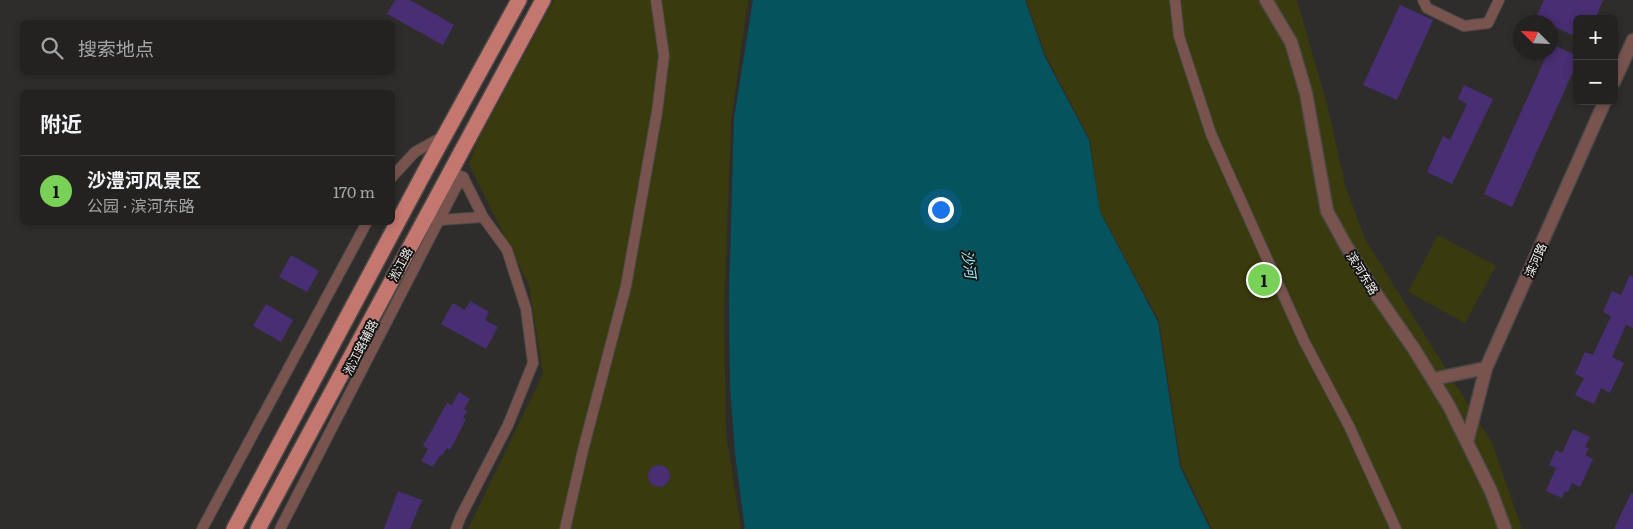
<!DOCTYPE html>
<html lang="zh">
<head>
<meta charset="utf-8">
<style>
	:root { --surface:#232220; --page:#2b2a29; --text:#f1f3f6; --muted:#a3a4a5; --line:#403f3e; --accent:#79d158 }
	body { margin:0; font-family:Literata,"Noto Sans SC",serif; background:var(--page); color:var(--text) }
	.controls { position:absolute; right:15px; top:15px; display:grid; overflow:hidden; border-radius:8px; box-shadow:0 2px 8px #0003 }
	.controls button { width:45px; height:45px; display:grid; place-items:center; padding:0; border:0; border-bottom:1px solid var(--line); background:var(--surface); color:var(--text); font:25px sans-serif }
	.compass { position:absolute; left:1513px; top:15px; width:45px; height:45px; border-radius:50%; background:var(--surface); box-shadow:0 2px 8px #0003; rotate:294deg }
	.you { position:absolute; left:940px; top:209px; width:18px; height:18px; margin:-12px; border:4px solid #fff; border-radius:50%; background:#1a73e8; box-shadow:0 0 0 8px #1a73e833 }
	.badge { display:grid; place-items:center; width:32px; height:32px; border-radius:50%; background:var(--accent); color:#111; font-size:16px; font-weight:700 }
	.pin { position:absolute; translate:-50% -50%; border:2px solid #fff; box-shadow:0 1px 5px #0006 }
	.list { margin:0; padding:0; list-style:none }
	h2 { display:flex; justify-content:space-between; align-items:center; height:65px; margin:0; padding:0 20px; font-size:21px }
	h2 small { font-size:16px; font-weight:400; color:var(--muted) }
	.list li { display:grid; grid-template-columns:32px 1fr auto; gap:15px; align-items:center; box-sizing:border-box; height:70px; padding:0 20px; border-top:1px solid var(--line) }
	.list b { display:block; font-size:19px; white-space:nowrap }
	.list p { margin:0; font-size:16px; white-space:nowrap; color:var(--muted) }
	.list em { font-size:16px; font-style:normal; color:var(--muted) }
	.icon { flex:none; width:28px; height:28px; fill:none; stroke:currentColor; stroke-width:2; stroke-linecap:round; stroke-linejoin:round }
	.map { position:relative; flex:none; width:1633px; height:529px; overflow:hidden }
	.search { position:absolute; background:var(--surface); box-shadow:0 2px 8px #0003; left:20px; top:20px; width:375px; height:55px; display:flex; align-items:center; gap:12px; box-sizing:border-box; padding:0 18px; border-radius:8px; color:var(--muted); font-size:19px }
	.panel { position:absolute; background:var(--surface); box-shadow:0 2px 8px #0003; left:20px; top:90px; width:375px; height:135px; border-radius:8px }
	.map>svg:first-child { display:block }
</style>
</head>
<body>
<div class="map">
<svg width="1633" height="529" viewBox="0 0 1633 529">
	<rect width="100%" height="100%" fill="#2f2d2b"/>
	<g fill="#393a0d">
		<path d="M554 0H748L731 121 724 309 726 434 741 529H468L543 374 529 285 469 164 477 142Z"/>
		<path d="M1026 0H1297L1327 104 1345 185 1365 239 1492 443 1522 529H1212L1181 465 1159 321 1100 211 1090 140 1046 56Z"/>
		<path d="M1438 235 1496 266 1465 323 1408 292Z"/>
	</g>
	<path fill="#05545d" d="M753 0H1025L1045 57 1089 140 1100 212 1158 322 1180 467 1210 529H745L735 453 730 386 729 295 734 119Z"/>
	<g fill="#482e73">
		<path d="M395 0H410L454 25 443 45 387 14Z"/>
		<path d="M1544 0H1603L1595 19H1577V37L1550 25V22H1545L1536 18Z"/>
		<path d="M1400 5 1433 20 1397 100 1363 85Z"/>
		<path d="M1552 44 1577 56V63L1512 207 1484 194 1548 52H1550Z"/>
		<path d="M1464 85 1493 99 1452 184 1427 172 1443 136 1450 140 1467 104 1458 99Z"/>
		<path d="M291 255 319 271 307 292 279 277Z"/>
		<path d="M1630 275 1633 277V328L1626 325 1612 357 1624 363 1610 393 1601 388 1594 404 1575 395 1584 378 1575 374 1585 352 1593 355 1611 316 1603 312 1612 291 1621 295Z"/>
		<path d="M470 301 489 312 485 320 498 327 486 349 441 324 453 303 465 310Z"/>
		<path d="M266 304 293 320 281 342 253 326Z"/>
		<path d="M459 392 470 399 464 409 467 411 463 418 466 419 450 450 447 448 442 456 440 455 433 467 421 461 428 449 423 446 447 403 452 405Z"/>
		<path d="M1573 429 1590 437 1585 447 1589 448 1585 455 1593 459 1580 487 1572 483 1568 492 1565 491 1562 498 1546 491 1556 468 1549 465 1556 450 1562 453Z"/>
		<circle cx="659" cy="476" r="11"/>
		<path d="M398 491 422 500 410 529H384Z"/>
		<path d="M1631 493 1633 494V529H1614Z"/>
	</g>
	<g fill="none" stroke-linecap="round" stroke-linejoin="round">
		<defs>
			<g id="minor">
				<path d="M1175 0 1179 36 1211 134 1304 341 1349 426 1396 529"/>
				<path d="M1423 0 1427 8 1464 26 1488 23 1499 0"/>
				<path d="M450 172 463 177 483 217 507 250 526 309 533 363 508 425 461 516 456 529"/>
				<path d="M392 177 415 152 442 137"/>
				<path d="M435 217 440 220 483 217"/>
				<path d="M202 529 367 222"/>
				<path d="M280 529 455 189 463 177"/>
				<path d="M565 529 583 450 626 286 657 112 664 56 656 0"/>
			</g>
			<g id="tertiary">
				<path d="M1266 0 1291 42 1306 93 1327 211 1345 244 1374 291 1414 349 1449 406 1491 491 1505 529"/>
				<path d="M1614 82 1633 40"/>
				<path d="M1433 379 1486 368 1605 101"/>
				<path d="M1467 442 1486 368"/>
			</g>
			<g id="primary">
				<path d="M234 529 424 173 519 0"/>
				<path d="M258 529 543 0"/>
			</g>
		</defs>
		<use href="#minor" stroke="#4a4846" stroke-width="12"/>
		<use href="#tertiary" stroke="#4a4846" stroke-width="15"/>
		<use href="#primary" stroke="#4a4846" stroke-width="18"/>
		<use href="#minor" stroke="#79544f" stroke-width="10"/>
		<use href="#tertiary" stroke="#79544f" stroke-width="12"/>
		<use href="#primary" stroke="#c4776f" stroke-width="15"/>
	</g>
	<g text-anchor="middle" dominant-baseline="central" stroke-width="4" stroke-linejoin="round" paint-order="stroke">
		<g font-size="12" fill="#f0efee" stroke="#161514">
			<text transform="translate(1535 260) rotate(-66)">滦河路</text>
			<text transform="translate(400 264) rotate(-62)">淞江路</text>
			<text transform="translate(1363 273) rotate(58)">滨河东路</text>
			<text transform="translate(360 347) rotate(-63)">淞江路辅路</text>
		</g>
		<g font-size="14" font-style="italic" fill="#95eefb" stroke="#161514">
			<text transform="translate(970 264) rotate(82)">沙河</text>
		</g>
	</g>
</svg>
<div class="controls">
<button>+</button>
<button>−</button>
</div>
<svg class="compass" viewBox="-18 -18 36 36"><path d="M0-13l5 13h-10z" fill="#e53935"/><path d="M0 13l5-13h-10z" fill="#a3a4a5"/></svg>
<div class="you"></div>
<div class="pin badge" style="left:1264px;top:280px">1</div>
<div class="search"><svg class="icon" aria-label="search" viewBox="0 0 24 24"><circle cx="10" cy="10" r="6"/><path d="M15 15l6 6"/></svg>搜索地点</div>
<section class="panel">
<h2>附近<small></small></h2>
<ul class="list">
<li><span class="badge">1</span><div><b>沙澧河风景区</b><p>公园 · 滨河东路</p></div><em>170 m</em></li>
</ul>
</section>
</div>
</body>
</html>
